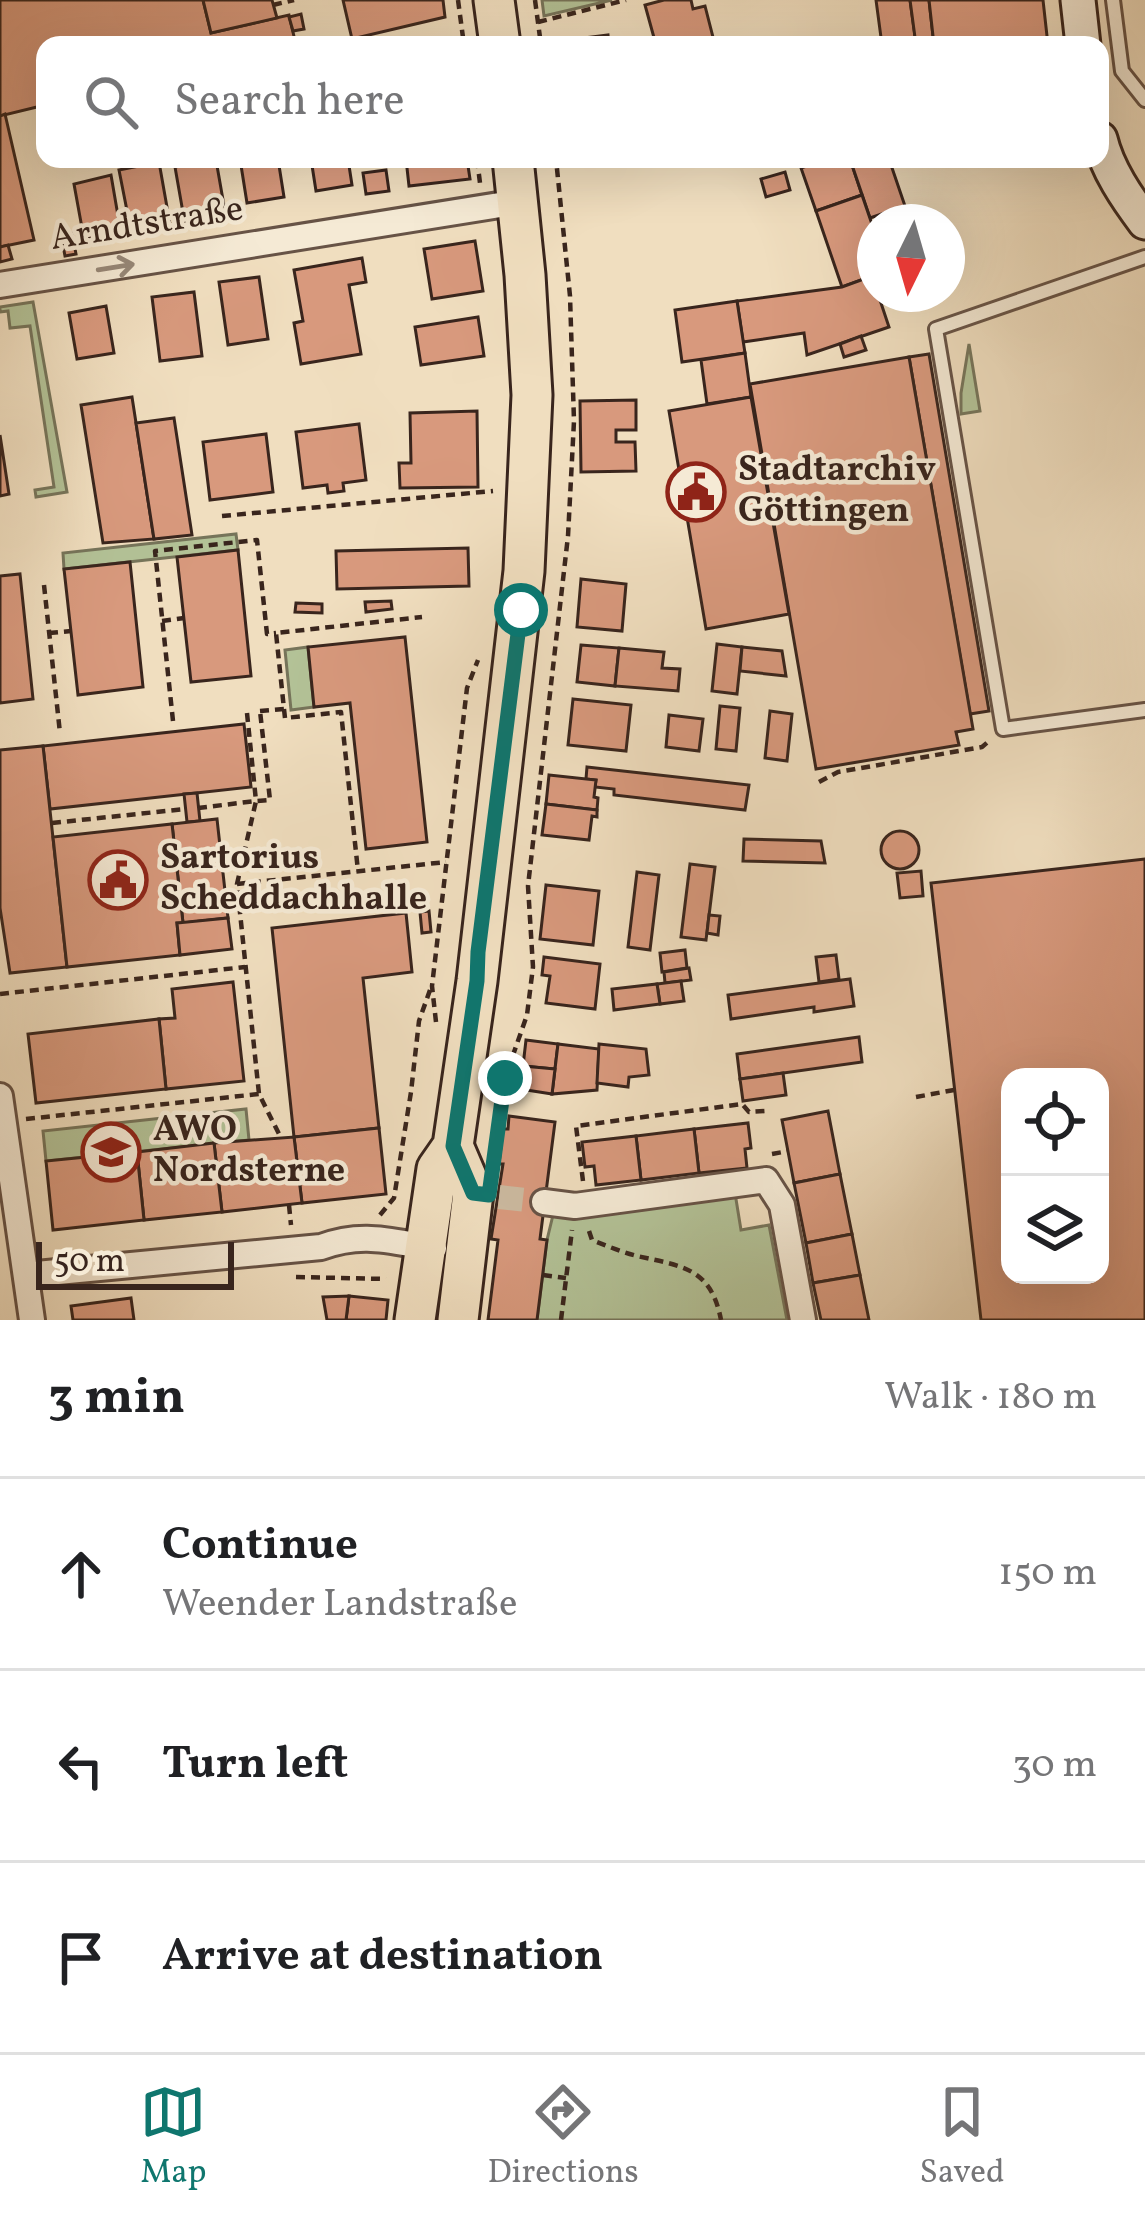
<!DOCTYPE html>
<html lang="en">
<head>
<meta charset="utf-8">
<style>
	:root { --surface:#fff; --page:#f6f6f6; --text:#202124; --muted:#757577; --line:#e0e0e0; --accent:#0f766e }
	body { margin:0; font-family:Vollkorn,serif; background:var(--page); color:var(--text) }
	.controls { position:absolute; right:36px; bottom:36px; display:grid; overflow:hidden; border-radius:24px; box-shadow:0 12px 48px #0002 }
	.controls button { width:108px; height:108px; display:grid; place-items:center; padding:0; border:0; border-bottom:3px solid var(--line); background:var(--surface); color:var(--text); font:60px sans-serif }
	.compass { position:absolute; left:857px; top:204px; width:108px; height:108px; border-radius:50%; background:var(--surface); box-shadow:0 12px 48px #0002; rotate:185deg }
	.scale { position:absolute; left:36px; bottom:30px; width:198px; box-sizing:border-box; padding-left:12px; border:6px solid #39251d; border-top:0; font-size:33px; line-height:42px; white-space:nowrap; color:#39251d; -webkit-text-stroke:9px #f5ead5; paint-order:stroke }
	.stop { position:absolute; width:36px; height:36px; margin:-27px; border:9px solid #0f766e; border-radius:50%; background:#fff }
	.stop.end { background:#0f766e; border-color:#fff; box-shadow:0 3px 12px #0008 }
	.list { margin:0; padding:0; list-style:none }
	h2 { display:flex; justify-content:space-between; align-items:center; height:156px; margin:0; padding:0 48px; font-size:51px }
	h2 small { font-size:39px; font-weight:400; color:var(--muted) }
	.list li { display:grid; grid-template-columns:78px 1fr auto; gap:36px; align-items:center; box-sizing:border-box; height:192px; padding:0 48px; border-top:3px solid var(--line) }
	.list b { display:block; font-size:45px; white-space:nowrap }
	.list p { margin:0; font-size:39px; white-space:nowrap; color:var(--muted) }
	.list em { font-size:39px; font-style:normal; color:var(--muted) }
	.icon { flex:none; width:66px; height:66px; fill:none; stroke:currentColor; stroke-width:2; stroke-linecap:round; stroke-linejoin:round }
	.map { position:relative; flex:none; width:1145px; height:1320px; overflow:hidden }
	.search { position:absolute; background:var(--surface); box-shadow:0 12px 48px #0002; left:36px; right:36px; top:36px; height:132px; display:flex; align-items:center; gap:30px; box-sizing:border-box; padding:0 42px; border-radius:24px; color:var(--muted); font-size:45px }
	.sheet { height:732px; background:var(--surface) }
	nav { display:flex; justify-content:space-around; align-items:center; box-sizing:border-box; height:168px; border-top:3px solid var(--line); background:var(--surface); font-size:33px; color:var(--muted) }
	nav a { display:grid; justify-items:center; gap:6px }
	nav .on { color:var(--accent) }
	.map>svg:first-child { display:block }
</style>
</head>
<body>
<div class="map">
<svg width="1145" height="1320" viewBox="0 0 1145 1320">
	<rect width="100%" height="100%" fill="#f0debf"/>
	<filter id="stains"><feTurbulence type="fractalNoise" baseFrequency=".00167" numOctaves="4"/><feColorMatrix values="0 0 0 0 .2 0 0 0 0 .09 0 0 0 0 .02 0 0 0 .5 -.17"/></filter>
	<radialGradient id="worn" r=".72"><stop offset=".6" stop-color="#630" stop-opacity="0"/><stop offset="1" stop-color="#630" stop-opacity=".3"/></radialGradient>
	<g fill="#b3c297" stroke="#76745a" stroke-width="3">
		<path d="M542 0H612L544 16Z"/>
		<path d="M33 302 67 492 36 497 35 490 54 487 30 326 10 328 8 311 0 312V307Z"/>
		<path d="M969 344 980 411 961 414V393Z"/>
		<path d="M236 534 238 550 64 569 63 553Z"/>
		<path d="M308 647 314 707 291 710 285 650Z"/>
		<path d="M246 1109 249 1140 46 1161 43 1131Z"/>
		<path d="M735 1193 741 1230 769 1225 787 1320H537L547 1240 553 1215Z"/>
	</g>
	<g fill="#d8997d" stroke="#39251d" stroke-width="3" fill-rule="evenodd">
		<path d="M0 0H203L211 33 289 15 296 45H45V105L0 116Z"/>
		<path d="M203 0H272L277 18 211 33Z"/>
		<path d="M343 0H443L445 17 352 39Z"/>
		<path d="M664 0H691L693 9 705 6 715 45H656L645 5Z"/>
		<path d="M876 0H910L916 43 882 45Z"/>
		<path d="M910 0H929L934 45H916Z"/>
		<path d="M929 0H1043L1048 45H934Z"/>
		<path d="M301 14 304 29 293 31 289 17Z"/>
		<path d="M608 35 609 45H552V42Z"/>
		<path d="M5 114 34 240 0 247V116Z"/>
		<path d="M240 159H278L284 197 247 203Z"/>
		<path d="M311 159H348L352 185 316 191Z"/>
		<path d="M406 159H467L470 179 409 186Z"/>
		<path d="M826 159H850L862 195 816 211 801 168Z"/>
		<path d="M850 159H889L905 206 870 218Z"/>
		<path d="M216 160 226 217 185 224 175 167Z"/>
		<path d="M159 162 170 224 131 231 119 170Z"/>
		<path d="M386 170 389 191 366 194 363 173Z"/>
		<path d="M785 172 790 190 766 197 761 179Z"/>
		<path d="M111 175 122 239 103 243 101 236 84 239 74 184Z"/>
		<path d="M862 195 875 233V275L842 287 816 211Z"/>
		<path d="M72 233 76 254 65 256 61 235Z"/>
		<path d="M475 241 483 291 432 299 424 249Z"/>
		<path d="M8 245 12 259 0 262V247Z"/>
		<path d="M362 258 366 282 349 285 361 354 301 364 294 323 303 321 294 270Z"/>
		<path d="M872 276 875 294H878L889 327 807 355 804 333 743 342 737 301 842 287Z"/>
		<path d="M259 277 268 339 228 345 219 282Z"/>
		<path d="M194 292 202 356 160 361 152 297Z"/>
		<path d="M737 301 745 353 682 362 675 310Z"/>
		<path d="M106 306 114 353 77 359 69 313Z"/>
		<path d="M478 317 484 356 421 365 415 327Z"/>
		<path d="M861 336 866 350 844 357 840 344Z"/>
		<path d="M745 353 751 397 707 404 701 360Z"/>
		<path d="M929 354 989 711 970 714 909 357Z"/>
		<path d="M909 357 973 729 956 732 959 745 816 769 750 384Z"/>
		<path d="M132 397 154 539 103 543 81 405Z"/>
		<path d="M751 397 789 614 706 629 669 411Z"/>
		<path d="M636 400V430H616V442H635L636 471 581 472 580 401Z"/>
		<path d="M477 411 478 487 400 488 399 463H411L410 413Z"/>
		<path d="M174 418 192 535 154 539 136 423Z"/>
		<path d="M359 424 366 480 343 483 344 491 328 493 327 485 303 488 296 432Z"/>
		<path d="M266 434 273 492 210 500 203 442Z"/>
		<path d="M0 435 9 494 0 496Z"/>
		<path d="M468 548 469 586 337 589 336 551Z"/>
		<path d="M238 550 251 676 191 682 177 557Z"/>
		<path d="M130 562 143 687 78 695 64 569Z"/>
		<path d="M20 574 33 699 0 703V576Z"/>
		<path d="M581 579 626 584 622 631 577 627Z"/>
		<path d="M391 601 392 609 366 612 365 602Z"/>
		<path d="M296 603 322 604V613L295 612Z"/>
		<path d="M405 637 427 842 366 849 350 703 314 707 308 647Z"/>
		<path d="M717 644 742 647 737 694 712 691Z"/>
		<path d="M581 645 619 648 615 686 577 682Z"/>
		<path d="M742 647 782 651 786 676 740 671Z"/>
		<path d="M619 648 664 652 662 668 680 669 678 691 615 686Z"/>
		<path d="M573 699 631 705 626 751 568 745Z"/>
		<path d="M720 706 740 708 736 751 716 749Z"/>
		<path d="M770 711 792 714 787 761 765 758Z"/>
		<path d="M669 715 703 719 699 751 666 747Z"/>
		<path d="M244 724 251 787 50 809 43 746Z"/>
		<path d="M43 746 67 967 10 973 0 908V750Z"/>
		<path d="M587 767 749 785 745 810 614 795V789L595 787 596 780 586 779Z"/>
		<path d="M549 775 596 780 594 797 598 798 597 810 546 804Z"/>
		<path d="M197 793 200 821 187 822 184 794Z"/>
		<path d="M546 804 597 810V817L592 816 589 840 542 835Z"/>
		<path d="M217 819 228 918 183 923 172 824Z"/>
		<path d="M172 824 183 923H177L180 955 67 967 53 837Z"/>
		<circle cx="900" cy="850" r="19"/>
		<path d="M744 839 821 841 825 863 743 861Z"/>
		<path d="M1145 859V1320H981L931 883ZM1010 1077H1100V1275H1010Z"/>
		<path d="M690 864 715 867 706 940 681 937Z"/>
		<path d="M921 871 923 896 900 898 897 873Z"/>
		<path d="M637 872 659 875 650 950 628 947Z"/>
		<path d="M546 885 599 891 593 945 540 939Z"/>
		<path d="M429 911 431 932 422 933 420 912Z"/>
		<path d="M406 913 412 972 363 978 379 1128 294 1137 272 928Z"/>
		<path d="M709 915 720 916 718 935 707 933Z"/>
		<path d="M228 918 232 949 180 955 177 923Z"/>
		<path d="M685 950 687 968 662 972 660 953Z"/>
		<path d="M836 955 839 979 819 982 816 957Z"/>
		<path d="M544 957 600 964 595 1009 546 1003 550 976 542 975Z"/>
		<path d="M689 968 691 980 665 983 664 972Z"/>
		<path d="M850 979 854 1006 814 1012V1007L731 1019 728 995Z"/>
		<path d="M681 981 684 1001 660 1004 657 984Z"/>
		<path d="M233 982 244 1081 166 1089 159 1019 175 1018 172 989Z"/>
		<path d="M657 984 660 1004 614 1010 612 989Z"/>
		<path d="M159 1019 166 1089 36 1103 28 1034Z"/>
		<path d="M859 1037 862 1062 740 1079 737 1054Z"/>
		<path d="M526 1040 558 1044 555 1069 523 1066Z"/>
		<path d="M558 1044 599 1049 597 1090 552 1094Z"/>
		<path d="M599 1044 646 1049 649 1075 629 1077 628 1087 597 1083Z"/>
		<path d="M523 1066 555 1069 552 1094 520 1089Z"/>
		<path d="M783 1073 786 1095 743 1101 740 1079Z"/>
		<path d="M828 1111 840 1174 794 1183 782 1120Z"/>
		<path d="M509 1116 555 1122 540 1239 547 1240 537 1320H488L498 1240 491 1239 503 1164H499L503 1129H508Z"/>
		<path d="M748 1123 751 1148 745 1149 747 1168 699 1173 694 1129Z"/>
		<path d="M379 1128 386 1194 302 1203 294 1137Z"/>
		<path d="M694 1129 699 1173 641 1180 636 1136Z"/>
		<path d="M636 1136 641 1180 596 1185 594 1166 585 1167 582 1142Z"/>
		<path d="M294 1137 302 1203 222 1212 214 1143Z"/>
		<path d="M214 1143 222 1212 144 1220 137 1152Z"/>
		<path d="M137 1152 144 1220 53 1230 46 1161Z"/>
		<path d="M840 1174 852 1234 806 1243 794 1183Z"/>
		<path d="M852 1234 860 1275 813 1283 806 1243Z"/>
		<path d="M860 1275 869 1320H821L813 1283Z"/>
		<path d="M349 1296 388 1300 386 1320H346Z"/>
		<path d="M349 1296 346 1320H327L323 1297Z"/>
		<path d="M131 1298 134 1320H73L71 1306Z"/>
	</g>
	<g fill="none" stroke-linecap="round" stroke-linejoin="round">
		<path stroke="#cbb99f" stroke-width="24" stroke-dasharray="24 12" stroke-linecap="butt" d="M499 1197 544 1202"/>
		<defs>
			<g id="lane">
				<path d="M1113 0 1122 71 1145 100"/>
				<path d="M1145 257 936 329 1003 729 1145 710"/>
			</g>
			<g id="street">
				<path d="M0 285 518 202"/>
				<path d="M0 1096 32 1320"/>
				<path d="M544 1202 575 1206 766 1180 782 1205 803 1320"/>
				<path d="M26 1275 321 1247C364 1231 392 1242 434 1248"/>
			</g>
			<g id="secondary">
				<path d="M1078 0 1083 45"/>
				<path d="M1100 139C1107 169 1127 198 1145 222"/>
			</g>
			<g id="primary">
				<path d="M494 0 500 45"/>
				<path d="M453 1146 473 1193 458 1320"/>
				<path d="M415 1320 437 1169 453 1146 477 981 524 571 532 395 525 275 513 159"/>
			</g>
		</defs>
		<use href="#lane" stroke="#675346" stroke-width="18"/>
		<use href="#street" stroke="#675346" stroke-width="30"/>
		<use href="#secondary" stroke="#39251d" stroke-width="39"/>
		<use href="#primary" stroke="#39251d" stroke-width="45"/>
		<g stroke="#39251d" stroke-width="4.5" stroke-dasharray="9 6" stroke-linecap="butt">
			<path d="M458 0 464 45"/>
			<path d="M535 0 541 45"/>
			<path d="M273 5 294 0"/>
			<path d="M538 22 626 0"/>
			<path d="M477 159 480 183"/>
			<path d="M222 516 493 491"/>
			<path d="M44 585 60 733"/>
			<path d="M162 621 184 618"/>
			<path d="M49 633 71 631"/>
			<path d="M284 709 285 718 341 712 358 871"/>
			<path d="M260 711 284 709 276 633 422 617"/>
			<path d="M247 713 256 801 270 800 260 711"/>
			<path d="M173 721 155 551 257 540 267 634 276 633"/>
			<path d="M819 782 838 772 982 747 989 741"/>
			<path d="M198 808 256 801 237 884 259 1094 281 1138"/>
			<path d="M52 823 185 809"/>
			<path d="M237 884 446 862"/>
			<path d="M0 994 245 967"/>
			<path d="M436 1022 432 986 467 688 478 660"/>
			<path d="M916 1097 954 1090"/>
			<path d="M26 1119 259 1094"/>
			<path d="M772 1154 788 1151"/>
			<path d="M494 1159 505 1078 527 1015 533 967 528 886 568 536 574 421 570 296 556 159"/>
			<path d="M583 1181 576 1126 742 1104 749 1112 766 1111"/>
			<path d="M289 1205 291 1225"/>
			<path d="M380 1215 394 1198 411 1092 419 1021 430 990"/>
			<path d="M589 1231 592 1240C607 1246 622 1252 637 1256 681 1266 711 1267 721 1320"/>
			<path d="M543 1275 566 1278"/>
			<path d="M296 1277 386 1279"/>
			<path d="M561 1320 572 1230"/>
		</g>
		<use href="#lane" stroke="#f5ead5" stroke-width="12"/>
		<use href="#street" stroke="#f5ead5" stroke-width="24"/>
		<use href="#secondary" stroke="#f5ead5" stroke-width="33"/>
		<use href="#primary" stroke="#f0debf" stroke-width="39"/>
	</g>
	<defs><path id="oneway-shaft" d="M-6 0H5M1.5-3L5.5 0L1.5 3" fill="none" stroke-width="1.6" stroke-linecap="round" stroke-linejoin="round" transform="scale(3)"/></defs>
	<use stroke="#978879" href="#oneway-shaft" transform="translate(116 267) rotate(-9)"/>
	<g fill="none" stroke-linecap="round" stroke-linejoin="round">
		<path stroke="#0f766e" stroke-width="15" d="M505 1078 489 1195 473 1193 453 1146 477 981 478 952 521 610"/>
	</g>
	<defs>
		<symbol id="civic-ring" viewBox="-11 -11 22 22"><circle r="9.5" fill="#f5ead5" stroke="#8f2418" stroke-width="1.5"/><path d="M-.6-6.5H3V-4.5H.6V-3L4-1V1h2V6H-6V1h2V-1L-.6-3ZM-1.2 2.5V6h2.4V2.5Z" fill="#8f2418"/></symbol>
		<symbol id="school-ring" viewBox="-11 -11 22 22"><circle r="9.5" fill="#f5ead5" stroke="#8f2418" stroke-width="1.5"/><path d="M0-5L7-2L0 1L-7-2ZM-4 1L0 2.5L4 1V4Q0 6-4 4Z" fill="#8f2418"/></symbol>
	</defs>
	<g fill-rule="evenodd">
		<use href="#civic-ring" x="663" y="459" width="66" height="66"/>
		<use href="#civic-ring" x="85" y="847" width="66" height="66"/>
		<use href="#school-ring" x="78" y="1119" width="66" height="66"/>
	</g>
	<g text-anchor="middle" dominant-baseline="central" stroke-width="9" stroke-linejoin="round" paint-order="stroke">
		<g font-size="36" fill="#39251d" stroke="#f5ead5">
			<text transform="translate(147 225) rotate(-9)">Arndtstraße</text>
		</g>
		<g font-size="36" font-weight="bold" fill="#39251d" stroke="#f5ead5" text-anchor="start">
			<text x="738" y="471">Stadtarchiv<tspan x="738" dy="41">Göttingen</tspan></text>
			<text x="160" y="859">Sartorius<tspan x="160" dy="41">Scheddachhalle</tspan></text>
			<text x="153" y="1131">AWO<tspan x="153" dy="41">Nordsterne</tspan></text>
		</g>
	</g>
	<rect width="100%" height="100%" filter="url(#stains)"/>
	<rect width="100%" height="100%" fill="url(#worn)"/>
</svg>
<div class="controls">
<button><svg class="icon" aria-label="locate" viewBox="0 0 24 24"><circle cx="12" cy="12" r="6"/><path d="M12 2v4M12 18v4M2 12h4M18 12h4"/></svg></button>
<button><svg class="icon" aria-label="layers" viewBox="0 0 24 24"><path d="M12 4l9 5-9 5-9-5zM3 14l9 5 9-5"/></svg></button>
</div>
<svg class="compass" viewBox="-18 -18 36 36"><path d="M0-13l5 13h-10z" fill="#e53935"/><path d="M0 13l5-13h-10z" fill="#757577"/></svg>
<div class="scale">50 m</div>
<div class="stop" style="left:521px;top:610px"></div>
<div class="stop end" style="left:505px;top:1078px"></div>
<div class="search"><svg class="icon" aria-label="search" viewBox="0 0 24 24"><circle cx="10" cy="10" r="6"/><path d="M15 15l6 6"/></svg>Search here</div>
</div>
<section class="sheet">
<h2>3 min<small>Walk · 180 m</small></h2>
<ul class="list">
<li><svg class="icon" aria-label="ahead" viewBox="0 0 24 24"><path d="M12 20V5M6 11l6-6 6 6"/></svg><div><b>Continue</b><p>Weender Landstraße</p></div><em>150 m</em></li>
<li><svg class="icon" aria-label="left" viewBox="0 0 24 24"><path d="M17 20v-9H6M10 6l-5 5 5 5"/></svg><div><b>Turn left</b></div><em>30 m</em></li>
<li><svg class="icon" aria-label="arrive" viewBox="0 0 24 24"><path d="M6 21V4h12l-3 4 3 4H6"/></svg><div><b>Arrive at destination</b></div></li>
</ul>
</section>
<nav>
<a class="on"><svg class="icon" aria-label="map" viewBox="0 0 24 24"><path d="M3 6l6-2 6 2 6-2v14l-6 2-6-2-6 2zM9 4v14M15 6v14"/></svg>Map</a>
<a><svg class="icon" aria-label="directions" viewBox="0 0 24 24"><path d="M12 3l9 9-9 9-9-9zM9 14v-3h6M13 9l2 2-2 2"/></svg>Directions</a>
<a><svg class="icon" aria-label="saved" viewBox="0 0 24 24"><path d="M7 4h10v16l-5-4-5 4z"/></svg>Saved</a>
</nav>
</body>
</html>
